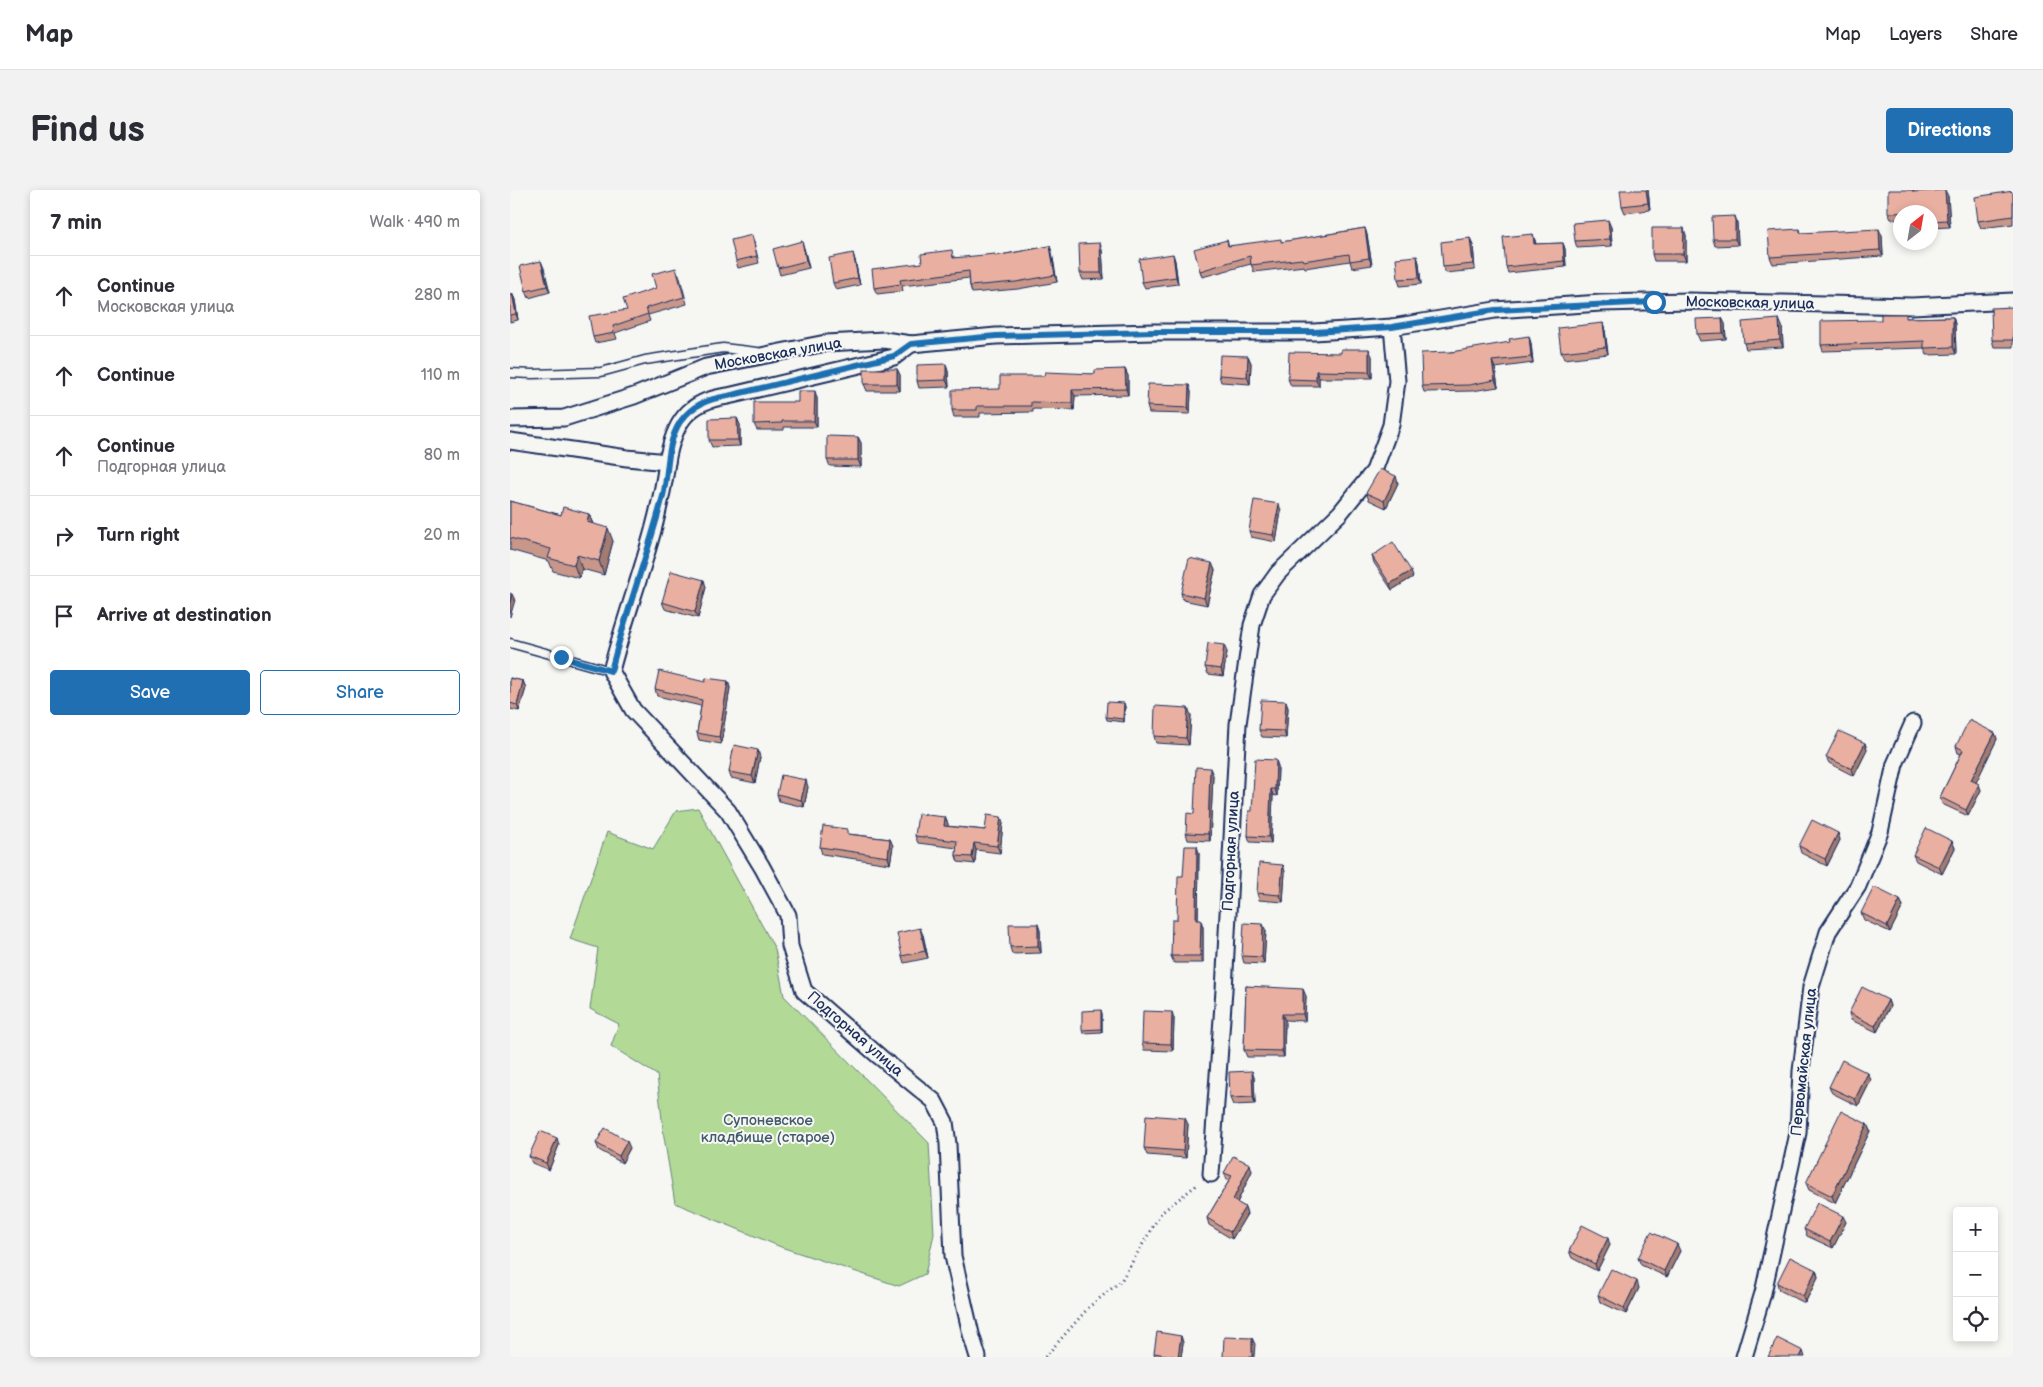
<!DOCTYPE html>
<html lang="en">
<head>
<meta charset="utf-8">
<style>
	:root { --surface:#fff; --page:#f2f2f3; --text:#2b2b33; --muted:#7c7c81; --line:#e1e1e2; --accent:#1f6fb2 }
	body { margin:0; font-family:"Balsamiq Sans",sans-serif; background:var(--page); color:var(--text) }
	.controls { position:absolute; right:15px; bottom:15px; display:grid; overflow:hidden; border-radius:5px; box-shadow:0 2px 8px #0003 }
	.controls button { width:45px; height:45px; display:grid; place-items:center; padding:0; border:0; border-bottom:1px solid var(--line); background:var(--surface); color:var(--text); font:25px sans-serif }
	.compass { position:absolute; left:1383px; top:15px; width:45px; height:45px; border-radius:50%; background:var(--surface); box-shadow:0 2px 8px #0003; rotate:31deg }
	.stop { position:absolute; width:15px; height:15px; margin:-11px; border:4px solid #1f6fb2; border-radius:50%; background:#fff }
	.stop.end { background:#1f6fb2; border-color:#fff; box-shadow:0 1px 5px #0008 }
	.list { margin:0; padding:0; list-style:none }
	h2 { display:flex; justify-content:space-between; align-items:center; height:65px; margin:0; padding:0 20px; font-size:21px }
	h2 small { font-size:16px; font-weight:400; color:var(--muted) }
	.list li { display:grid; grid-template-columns:32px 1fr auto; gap:15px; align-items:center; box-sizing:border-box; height:80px; padding:0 20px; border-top:1px solid var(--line) }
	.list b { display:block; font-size:19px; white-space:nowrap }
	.list p { margin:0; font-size:16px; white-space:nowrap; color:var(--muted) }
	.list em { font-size:16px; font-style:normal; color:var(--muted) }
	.actions { display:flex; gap:10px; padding:15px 20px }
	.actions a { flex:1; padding:11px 0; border:1px solid var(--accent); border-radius:5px; text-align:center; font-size:18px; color:var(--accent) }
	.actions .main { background:var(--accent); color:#fff }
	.icon { flex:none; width:28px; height:28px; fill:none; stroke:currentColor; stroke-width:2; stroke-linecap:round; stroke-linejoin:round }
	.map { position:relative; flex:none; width:1503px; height:1167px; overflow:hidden; border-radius:5px }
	header { display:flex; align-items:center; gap:30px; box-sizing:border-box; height:70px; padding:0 25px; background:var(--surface); border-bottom:1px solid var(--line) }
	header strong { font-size:24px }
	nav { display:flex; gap:28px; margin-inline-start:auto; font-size:18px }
	.intro { display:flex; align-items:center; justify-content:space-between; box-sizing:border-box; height:120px; padding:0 30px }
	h1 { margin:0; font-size:35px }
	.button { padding:12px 22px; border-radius:5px; background:var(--accent); color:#fff; font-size:18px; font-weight:700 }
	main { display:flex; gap:30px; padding:0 30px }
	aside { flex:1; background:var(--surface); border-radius:5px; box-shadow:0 2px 8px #0003 }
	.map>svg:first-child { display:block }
</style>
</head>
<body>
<header>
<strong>Map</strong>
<nav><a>Map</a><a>Layers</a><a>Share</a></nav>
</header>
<div class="intro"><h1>Find us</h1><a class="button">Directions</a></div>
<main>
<aside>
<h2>7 min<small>Walk · 490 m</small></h2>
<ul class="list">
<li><svg class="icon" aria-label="ahead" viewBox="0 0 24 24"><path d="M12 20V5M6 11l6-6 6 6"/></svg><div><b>Continue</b><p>Московская улица</p></div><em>280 m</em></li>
<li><svg class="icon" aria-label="ahead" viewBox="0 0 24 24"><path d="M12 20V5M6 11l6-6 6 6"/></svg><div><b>Continue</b></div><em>110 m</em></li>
<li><svg class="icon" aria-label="ahead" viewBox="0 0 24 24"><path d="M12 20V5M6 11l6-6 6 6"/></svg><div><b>Continue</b><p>Подгорная улица</p></div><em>80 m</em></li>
<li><svg class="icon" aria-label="right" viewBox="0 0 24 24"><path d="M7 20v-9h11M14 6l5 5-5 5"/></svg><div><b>Turn right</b></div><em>20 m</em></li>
<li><svg class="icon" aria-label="arrive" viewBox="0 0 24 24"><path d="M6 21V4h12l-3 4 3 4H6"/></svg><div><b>Arrive at destination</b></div></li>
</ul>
<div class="actions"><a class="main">Save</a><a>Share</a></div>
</aside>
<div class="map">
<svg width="1503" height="1167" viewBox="0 0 1503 1167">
	<rect width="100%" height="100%" fill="#f6f6f2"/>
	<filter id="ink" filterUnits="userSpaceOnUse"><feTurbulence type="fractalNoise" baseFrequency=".02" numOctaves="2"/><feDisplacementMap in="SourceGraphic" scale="10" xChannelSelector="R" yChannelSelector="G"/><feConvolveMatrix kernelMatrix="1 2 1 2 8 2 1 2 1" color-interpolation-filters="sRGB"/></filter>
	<g filter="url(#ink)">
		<path fill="#b2da96" stroke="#66847a" d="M188 618 265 759 274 806 419 953 424 1044 415 1084 389 1096 271 1057 165 1013 154 947 147 885 101 856 109 834 80 819 88 758 60 749 97 642 143 659 166 621Z"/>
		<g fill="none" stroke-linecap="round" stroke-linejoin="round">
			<defs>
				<g id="service">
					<path d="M0 183 22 184 91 182 135 170 213 158 247 162"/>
					<path d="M0 453 101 481"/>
				</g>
				<g id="minor">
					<path d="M0 229 54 228 124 206 196 177 316 153 374 150 401 154 486 146 644 142H804L882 137 985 120 1091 113 1179 111 1402 116 1503 111"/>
					<path d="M0 251 117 268 157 272C164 233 177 211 218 206L384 167 401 154"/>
					<path d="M157 272C148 343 119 411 101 481L123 520 218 621 252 677 278 725 280 756 294 801 370 867 424 911 435 932 438 954 443 1066 461 1144 468 1167"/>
					<path d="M701 984 714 800 728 534 742 435 752 405 768 383 830 323 864 281 881 235 887 191 882 137"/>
					<path d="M1234 1167 1253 1103 1288 943 1291 881 1301 797 1318 742 1348 696 1370 642 1385 574 1403 533"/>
				</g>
			</defs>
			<use href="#service" stroke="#1b2f5e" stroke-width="11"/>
			<use href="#minor" stroke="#1b2f5e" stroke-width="19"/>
			<path stroke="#1b2f5e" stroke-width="3" stroke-dasharray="1 4" stroke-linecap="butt" d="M535 1167 580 1116 611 1091 651 1023 688 994"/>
			<use href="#service" stroke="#f6f6f2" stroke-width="8"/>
			<use href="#minor" stroke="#f6f6f2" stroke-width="15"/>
		</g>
		<g fill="#c8978a" stroke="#1b2f5e">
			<path d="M1138 0 1140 20 1115 23 1112 16Z"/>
			<path d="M1403 0 1404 2 1438 6 1440 37 1420 38V22H1390V29H1381L1378 23Z"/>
			<path d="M1503 1V34L1471 38 1468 31Z"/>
			<path d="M1225 26 1227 33 1228 55 1205 56 1203 49Z"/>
			<path d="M1101 37 1102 56 1067 58 1065 51Z"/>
			<path d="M855 38 857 45 862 75 842 78 840 71 795 78 794 76 744 82 741 74 692 87 690 81 717 50 719 56 772 52Z"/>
			<path d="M1290 39 1291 43 1372 46 1373 66 1263 74 1260 67Z"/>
			<path d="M1176 45V71H1144L1142 64Z"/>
			<path d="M960 48 963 55 965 80 936 83 933 77Z"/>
			<path d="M1025 50 1026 54 1053 53 1055 59 1056 77 998 83 996 77Z"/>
			<path d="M244 52 249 73 228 78 226 71Z"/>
			<path d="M540 56 542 63 547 92 508 99 462 103 460 96 459 88 392 96 393 101 367 104 364 98 412 73 444 66V68L485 66Z"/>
			<path d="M294 58 299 78 270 85 268 78Z"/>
			<path d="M592 60 594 89 573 90 570 83Z"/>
			<path d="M663 64 665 71 668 94 635 98 632 92Z"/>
			<path d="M907 66 909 73 911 94 890 96 888 89Z"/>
			<path d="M345 70 350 95 326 100 323 93Z"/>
			<path d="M31 71 40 102 19 108 16 101Z"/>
			<path d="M169 84 177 114 138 125 140 131 105 143 107 149 85 153 83 147 146 98Z"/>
			<path d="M2 103 5 110 8 130 0 132V104Z"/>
			<path d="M1503 117V157H1484L1482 150Z"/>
			<path d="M1443 127 1445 134 1446 164 1417 165 1414 158 1313 161 1311 155 1371 130 1397 128Z"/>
			<path d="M1212 128 1215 134 1216 149 1190 151 1187 144Z"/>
			<path d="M1093 133 1095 140 1098 164 1054 169 1051 162Z"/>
			<path d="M1272 136 1273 157 1236 159 1234 153Z"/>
			<path d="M1021 153 1023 173 985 178 988 197 962 201 914 202 912 196 941 162Z"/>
			<path d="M738 166 741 173 740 194 711 192 709 185Z"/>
			<path d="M862 166V188H809V196H781L778 189Z"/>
			<path d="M387 179 390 185V201H357L354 194Z"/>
			<path d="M615 179 618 186V205L565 206 564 220 523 219V222L470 223V227H444L442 220 490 199 534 186 585 184Z"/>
			<path d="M438 181 439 197 409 198 407 191Z"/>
			<path d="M679 195 681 202 680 224 639 223 637 216Z"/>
			<path d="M307 208V237H274V240H247L244 234 288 212Z"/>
			<path d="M227 228 230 235V256L202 257 199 250Z"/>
			<path d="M348 247 351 253V277L320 276 317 270Z"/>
			<path d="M888 293 876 318 859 310 856 303Z"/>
			<path d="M0 311 51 325 79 324 83 334 103 351 94 385 72 379 69 388 43 381 39 371 0 360Z"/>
			<path d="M771 321 766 352 741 347 739 341Z"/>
			<path d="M862 366 903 387 882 400 864 373Z"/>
			<path d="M705 380 697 415 673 410 671 403Z"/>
			<path d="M196 397 188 428 155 419 152 412Z"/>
			<path d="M717 462 713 486 698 484 695 477Z"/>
			<path d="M0 488 13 491 16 498 9 521 0 519Z"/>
			<path d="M218 491 220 498 211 554 189 550 187 543 191 516 147 506 145 499Z"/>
			<path d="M776 511 778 518 776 548 752 547 749 540Z"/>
			<path d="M614 513 615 517 614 532 597 530 596 527Z"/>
			<path d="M681 525 679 555 646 553 644 546Z"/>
			<path d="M1485 543 1487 549 1466 592 1471 600 1458 626 1432 614 1430 607 1451 564 1448 563 1446 556Z"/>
			<path d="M1355 553 1357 560 1344 586 1319 573 1316 567Z"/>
			<path d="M250 567 245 593 221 588 219 582Z"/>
			<path d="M768 576 767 606 763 605 761 653 740 652 738 646Z"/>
			<path d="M703 585 700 651 678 650 676 643 684 624Z"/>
			<path d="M298 597 294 617 269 611 267 604Z"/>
			<path d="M435 627 438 634 437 636 475 640 491 627 493 633 490 663 466 660 465 674 448 672 446 666 447 658 408 653 405 646Z"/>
			<path d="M1328 643 1330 650 1317 676 1291 663 1289 656Z"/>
			<path d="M339 644 380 649 383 656 380 674 312 664 310 657Z"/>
			<path d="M1442 651 1445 658 1432 684 1406 671 1403 665Z"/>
			<path d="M689 663 688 730 693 737V773H664L661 766 667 730 673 686Z"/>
			<path d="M773 675 775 682 773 712 749 710 747 703Z"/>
			<path d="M1390 710 1393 716 1380 742 1354 730 1351 723Z"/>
			<path d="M530 740 531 763 502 764 500 757Z"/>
			<path d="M756 741 754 774 734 773 732 766Z"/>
			<path d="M413 745 418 768 394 773 392 766Z"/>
			<path d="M736 796 796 806 795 831 775 830 774 867H737L734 860Z"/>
			<path d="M1378 810 1380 816 1367 842 1341 830 1339 823Z"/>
			<path d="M591 820 592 824V842L573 843 572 840Z"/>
			<path d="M664 828 663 861 634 860 632 853Z"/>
			<path d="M744 887 745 914 723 915 720 908Z"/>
			<path d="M1361 890 1348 916 1322 903 1319 897Z"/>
			<path d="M678 934 676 968 637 965 634 958Z"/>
			<path d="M1357 934 1360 941 1325 1013 1299 1000 1296 993Z"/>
			<path d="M86 953 120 958 112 973 89 960Z"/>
			<path d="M49 955 39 980 22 973 19 966Z"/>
			<path d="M742 981 727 1013 735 1017 737 1024 722 1049 699 1035 697 1028 719 991 717 990 714 983Z"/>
			<path d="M1336 1032 1323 1058 1297 1046 1294 1039Z"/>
			<path d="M1100 1055 1087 1081 1062 1068 1059 1061Z"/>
			<path d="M1170 1061 1157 1087 1131 1075 1128 1068Z"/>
			<path d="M1306 1080 1308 1087 1295 1113 1269 1100 1267 1093Z"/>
			<path d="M1129 1098 1116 1124 1090 1112 1088 1105Z"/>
			<path d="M671 1146 673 1153 671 1167H645L644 1163Z"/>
		</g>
		<g fill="#a37b71" stroke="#1b2f5e">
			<path d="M1136 0H1138L1140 20 1138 13Z"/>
			<path d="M1435 0 1438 6 1440 37 1437 30Z"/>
			<path d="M1225 26 1227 33 1228 55 1225 49Z"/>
			<path d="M1098 30 1101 37 1102 56 1100 49Z"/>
			<path d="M855 38 857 45 862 75 859 68Z"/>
			<path d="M1174 38 1176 45V71L1173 64Z"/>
			<path d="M1369 39 1372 46 1373 66 1370 60Z"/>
			<path d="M1023 44 1025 50 1026 60 1024 54Z"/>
			<path d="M960 48 963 55 965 80 963 74Z"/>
			<path d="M292 51 294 58 299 78 296 71Z"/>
			<path d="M590 53 592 60 594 89 591 83Z"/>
			<path d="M1053 53 1055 59 1056 77 1054 71Z"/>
			<path d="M540 56 542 63 547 92 545 85Z"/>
			<path d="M343 63 345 70 350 95 348 88Z"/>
			<path d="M663 64 665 71 668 94 666 87Z"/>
			<path d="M907 66 909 73 911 94 909 88Z"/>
			<path d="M31 71 34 78 40 102 37 96Z"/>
			<path d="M2 103 5 110 8 130 6 124Z"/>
			<path d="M1443 127 1445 134 1446 164 1443 157Z"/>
			<path d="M1212 128 1215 134 1216 149 1213 143Z"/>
			<path d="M1269 129 1272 136 1273 157 1270 150Z"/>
			<path d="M1093 133 1095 140 1098 164 1096 157Z"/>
			<path d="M1019 146 1021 153 1023 173 1021 167Z"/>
			<path d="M859 159 862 166V188L859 182Z"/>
			<path d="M738 166 741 173 740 194 737 187Z"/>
			<path d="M982 171 985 178 988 197 985 190Z"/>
			<path d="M436 174 438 181 439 197 436 190Z"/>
			<path d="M387 179 390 185V201L387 194Z"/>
			<path d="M615 179 618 186V205L616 199Z"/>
			<path d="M806 181 809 188V196L806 190Z"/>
			<path d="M679 195 681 202 680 224 678 218Z"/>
			<path d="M562 200 565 206 564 220 562 213Z"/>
			<path d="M305 201 307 208V237L304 231Z"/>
			<path d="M227 228 230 235V256L228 250Z"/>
			<path d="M348 247 351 253V277L348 270Z"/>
			<path d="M886 286 888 293 876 318 874 311Z"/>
			<path d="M769 314 771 321 766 352 763 345Z"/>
			<path d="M79 324 84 337 77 332Z"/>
			<path d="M98 338 103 351 94 385 89 371Z"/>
			<path d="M67 365 72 379 69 388 64 375Z"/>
			<path d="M702 373 705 380 697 415 694 408Z"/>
			<path d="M901 381 903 387 882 400 880 394Z"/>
			<path d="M194 390 196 397 188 428 185 422Z"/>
			<path d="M2 404 5 410 0 427V412Z"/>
			<path d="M714 455 717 462 713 486 711 479Z"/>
			<path d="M13 491 16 498 9 521 7 515Z"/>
			<path d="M218 491 220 498 211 554 209 547Z"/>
			<path d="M776 511 778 518 776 548 774 541Z"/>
			<path d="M614 513 615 517 614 532 613 529Z"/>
			<path d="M678 518 681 525 679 555 676 548Z"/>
			<path d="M1485 543 1487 549 1464 597 1461 590Z"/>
			<path d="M1355 553 1357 560 1344 586 1342 579Z"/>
			<path d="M248 560 250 567 245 593 242 586Z"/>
			<path d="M766 570 768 576 767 606 765 599Z"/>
			<path d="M700 578 703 585 700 651 698 644Z"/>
			<path d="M296 590 298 597 294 617 291 610Z"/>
			<path d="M1469 594 1471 600 1458 626 1456 620Z"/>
			<path d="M761 599 763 605 761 653 759 647Z"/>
			<path d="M435 627 438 634 437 642 434 636Z"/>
			<path d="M491 627 493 633 490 663 487 656Z"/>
			<path d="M1328 643 1330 650 1317 676 1315 669Z"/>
			<path d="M380 649 383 656 380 674 378 667Z"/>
			<path d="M1442 651 1445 658 1432 684 1429 677Z"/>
			<path d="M464 653 466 660 465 674 462 667Z"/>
			<path d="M687 656 689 663 688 737 686 730Z"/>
			<path d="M773 675 775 682 773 712 770 705Z"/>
			<path d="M1390 710 1393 716 1380 742 1377 736Z"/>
			<path d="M691 730 693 737V773L690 766Z"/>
			<path d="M528 734 530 740 531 763 528 756Z"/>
			<path d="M753 734 756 741 754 774 752 767Z"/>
			<path d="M410 738 413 745 418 768 415 761Z"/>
			<path d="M793 799 796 806 795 831 793 824Z"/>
			<path d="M1378 810 1380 816 1367 842 1365 836Z"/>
			<path d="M591 820 592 824V842L591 839Z"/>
			<path d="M662 822 664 828 663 861 661 854Z"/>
			<path d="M772 824 775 830 774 867 772 861Z"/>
			<path d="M742 881 744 887 745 914 743 907Z"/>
			<path d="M1358 883 1361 890 1348 916 1345 909Z"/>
			<path d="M675 928 678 934 676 968 673 961Z"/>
			<path d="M1357 934 1360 941 1325 1013 1322 1006Z"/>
			<path d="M47 948 49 955 39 980 36 973Z"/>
			<path d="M117 951 120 958 112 973 109 966Z"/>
			<path d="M740 974 742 981 725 1017 723 1010Z"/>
			<path d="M735 1017 737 1024 722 1049 720 1042Z"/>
			<path d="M1333 1026 1336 1032 1323 1058 1320 1052Z"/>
			<path d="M1098 1048 1100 1055 1087 1081 1085 1074Z"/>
			<path d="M1167 1054 1170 1061 1157 1087 1154 1081Z"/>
			<path d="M1306 1080 1308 1087 1295 1113 1293 1106Z"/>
			<path d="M1127 1091 1129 1098 1116 1124 1114 1118Z"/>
			<path d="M671 1146 673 1153 671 1167H668Z"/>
			<path d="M742 1148 745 1154 744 1167H742Z"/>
			<path d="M1293 1161 1295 1167H1290Z"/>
		</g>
		<g fill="#e9b0a1" stroke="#1b2f5e">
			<path d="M1110 0H1136L1138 13 1112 16Z"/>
			<path d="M1378 0H1403V2L1435 0 1437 30 1420 31V22H1416L1378 23Z"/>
			<path d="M1503 1V26L1468 31 1465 7Z"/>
			<path d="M1225 26V49H1203L1202 27Z"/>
			<path d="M1098 30 1100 49 1065 51 1063 33Z"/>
			<path d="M855 38 859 68 840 71 839 64 793 71 792 69 741 75 740 66 690 81 684 59 717 50 718 56 771 49V52Z"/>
			<path d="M1142 38H1174L1173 64H1142Z"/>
			<path d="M1290 39V43L1369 39 1370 60 1260 67 1258 41Z"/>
			<path d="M1023 44 1024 54 1053 53 1054 71 996 77 993 47Z"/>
			<path d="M242 45 247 66 226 71 221 50Z"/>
			<path d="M960 48 963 74 933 77 931 52Z"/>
			<path d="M292 51 296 71 268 78 263 59Z"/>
			<path d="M590 53 591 83H570L569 54Z"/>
			<path d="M540 56 545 85 506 92 460 96 459 81 390 90 391 94 364 98 362 79 412 73 411 64 442 60 443 68 485 64V66Z"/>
			<path d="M343 63 348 88 323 93 319 68Z"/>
			<path d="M663 64 666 87 632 92 629 69Z"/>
			<path d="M907 66 909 88 888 89 886 68Z"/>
			<path d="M31 71 37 96 16 101 10 76Z"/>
			<path d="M166 78 174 107 136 118 138 124 103 136 104 143 83 147 79 126 117 120 113 109 146 98 142 84Z"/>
			<path d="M2 103 6 124 0 125V104Z"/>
			<path d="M1503 117V150H1482L1481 118Z"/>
			<path d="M1371 124H1396V128L1443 127V157L1414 158V151L1311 155V131L1371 130Z"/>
			<path d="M1212 128 1213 143 1187 144 1186 129Z"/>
			<path d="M1269 129 1270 150 1234 153 1232 132Z"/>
			<path d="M1093 133 1096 157 1051 162 1048 138Z"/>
			<path d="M1019 146 1021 167 982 171 985 190 959 195 912 196 911 163 941 162 1000 152 999 149Z"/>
			<path d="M831 159H859V182L806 181V190L778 189 779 162 831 163Z"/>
			<path d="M710 165 738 166 737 187 709 185Z"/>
			<path d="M436 174V190L407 191V175Z"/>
			<rect x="354" y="179" width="33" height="15"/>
			<path d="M615 179 616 199 562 200V213L521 212V216H467V220H442V200L490 199V186H534L535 182 585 184V180Z"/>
			<path d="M638 194 679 195 678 218 637 216Z"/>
			<path d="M288 201H305L304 231H272V233L244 234V212H288Z"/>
			<path d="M227 228 228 250H199V229Z"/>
			<path d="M317 246 348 247V270H317Z"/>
			<path d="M870 279 886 286 874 311 856 303Z"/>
			<path d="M744 310 769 314 763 345 739 341Z"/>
			<path d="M0 311 51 325 53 317 79 324 77 332 98 338 89 371 67 365 64 375 38 368 41 359 0 348Z"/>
			<path d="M883 352 901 381 880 394 862 366Z"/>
			<path d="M679 368 702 373 694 408 671 403Z"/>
			<path d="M161 381 194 390 185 422 152 412Z"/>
			<path d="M0 403 2 404 0 412Z"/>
			<path d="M698 453 714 455 711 479 695 477Z"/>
			<path d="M149 481 195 492 196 488 218 491 209 547 187 543 192 510 145 499Z"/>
			<path d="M0 488 13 491 7 515 0 513Z"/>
			<path d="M751 510 776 511 774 541 749 540Z"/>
			<path d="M597 512 614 513 613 529 596 527Z"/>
			<path d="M645 516 678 518 676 548 644 546Z"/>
			<path d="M1459 530 1485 543 1461 590 1469 594 1456 620 1430 607 1453 560 1446 556Z"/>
			<path d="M1329 541 1355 553 1342 579 1316 567Z"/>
			<path d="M224 555 248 560 242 586 219 582Z"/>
			<path d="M745 569 766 570 765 599H761L759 647 738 646 739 621H742Z"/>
			<path d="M686 577 700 578 698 644 676 643 677 623 684 624Z"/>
			<path d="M271 585 296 590 291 610 267 604Z"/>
			<path d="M408 624 435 627 434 636 475 640 477 625 491 627 487 656 464 653 462 667 446 666 447 651 405 646Z"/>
			<path d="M1302 630 1328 643 1315 669 1289 656Z"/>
			<path d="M313 636 337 639V644L380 649 378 667 310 657Z"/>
			<path d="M1416 638 1442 651 1429 677 1403 665Z"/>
			<path d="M675 656H687L686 730H691L690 766H661L662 730H667L668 686H673Z"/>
			<path d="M749 673 773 675 770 705 747 703Z"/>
			<path d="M1364 697 1390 710 1377 736 1351 723Z"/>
			<path d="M734 733 753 734 752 767 732 766Z"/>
			<path d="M499 734H528V756L500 757Z"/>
			<path d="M410 738 415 761 392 766 387 743Z"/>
			<path d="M736 796 793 799V824H772V861L734 860Z"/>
			<path d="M1352 797 1378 810 1365 836 1339 823Z"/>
			<path d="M591 820V839L572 840V821Z"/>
			<path d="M633 821 662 822 661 854 632 853Z"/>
			<path d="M1332 870 1358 883 1345 909 1319 897Z"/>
			<path d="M742 881 743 907 720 908 719 882Z"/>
			<path d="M1331 921 1357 934 1322 1006 1296 993Z"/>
			<path d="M636 925 675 928 673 961 634 958Z"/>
			<path d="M95 938 117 951 109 966 86 953Z"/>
			<path d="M30 941 47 948 36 973 19 966Z"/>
			<path d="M723 966 740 974 723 1010 735 1017 720 1042 697 1028 722 986 714 983Z"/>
			<path d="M1307 1013 1333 1026 1320 1052 1294 1039Z"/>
			<path d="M1072 1035 1098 1048 1085 1074 1059 1061Z"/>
			<path d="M1141 1042 1167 1054 1154 1081 1128 1068Z"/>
			<path d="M1280 1067 1306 1080 1293 1106 1267 1093Z"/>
			<path d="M1101 1079 1127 1091 1114 1118 1088 1105Z"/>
			<path d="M647 1142 671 1146 668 1167 644 1163Z"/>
			<path d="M714 1147 742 1148V1167H713Z"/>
			<path d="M1267 1148 1293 1161 1290 1167H1258Z"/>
		</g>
	</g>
	<g fill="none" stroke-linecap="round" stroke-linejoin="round" filter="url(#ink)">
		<path stroke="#1f6fb2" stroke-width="6" d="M51 467 101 481C116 422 138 364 153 306 159 281 156 254 170 232 182 215 198 209 218 206L384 166 401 154 486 146 644 142H804L882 137 985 120 1144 112"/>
	</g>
	<g text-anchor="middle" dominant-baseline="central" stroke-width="4" stroke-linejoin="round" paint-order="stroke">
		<g font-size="15" fill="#1b2f5e" stroke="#f6f6f2">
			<text transform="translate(1240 113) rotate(1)">Московская улица</text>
			<text transform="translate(268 164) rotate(-10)">Московская улица</text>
			<text transform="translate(721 661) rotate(-87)">Подгорная улица</text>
			<text transform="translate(345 844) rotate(41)">Подгорная улица</text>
			<text transform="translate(1294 872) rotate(-84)">Первомайская улица</text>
		</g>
		<g font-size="15" fill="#415a6c" stroke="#f6f6f2">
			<text x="258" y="930">Супоневское<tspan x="258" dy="17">кладбище (старое)</tspan></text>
		</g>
	</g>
</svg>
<div class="controls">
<button>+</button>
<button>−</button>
<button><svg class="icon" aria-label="locate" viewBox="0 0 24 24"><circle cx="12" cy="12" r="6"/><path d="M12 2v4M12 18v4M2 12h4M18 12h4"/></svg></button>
</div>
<svg class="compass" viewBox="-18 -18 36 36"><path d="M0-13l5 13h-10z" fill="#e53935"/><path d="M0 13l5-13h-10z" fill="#7c7c81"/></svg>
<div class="stop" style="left:1144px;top:112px"></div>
<div class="stop end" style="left:51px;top:467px"></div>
</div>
</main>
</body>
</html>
